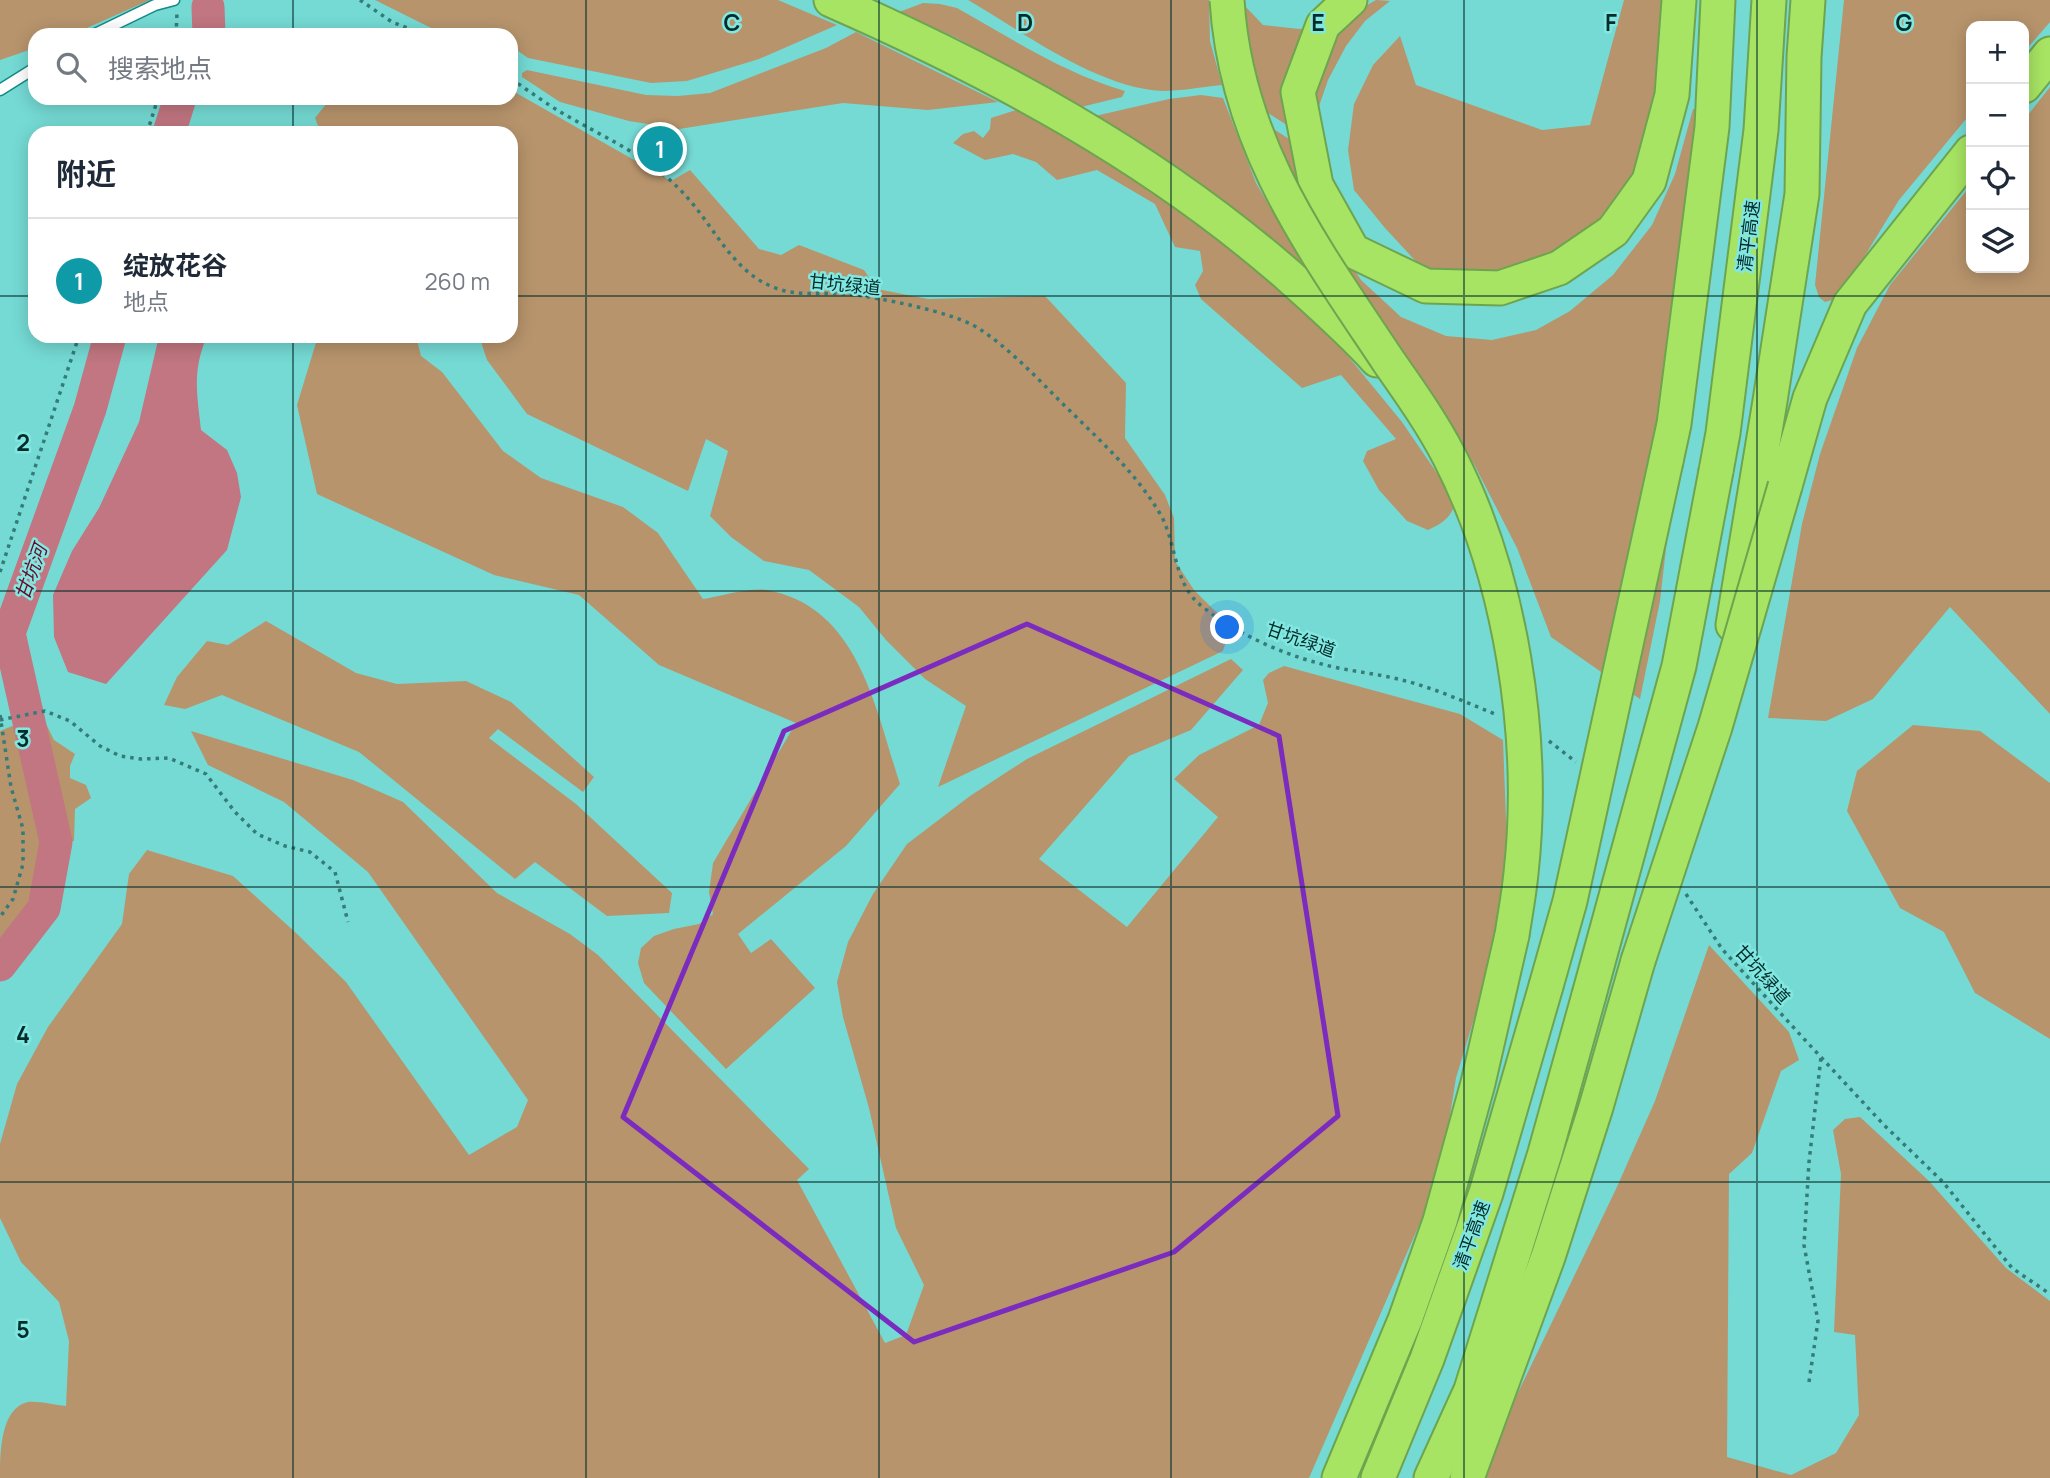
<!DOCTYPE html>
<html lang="zh">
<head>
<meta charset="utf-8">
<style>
	:root { --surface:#fff; --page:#f2f2f3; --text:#1f2937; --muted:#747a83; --line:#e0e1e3; --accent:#bb2b52 }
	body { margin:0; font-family:Manrope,"Noto Sans SC",sans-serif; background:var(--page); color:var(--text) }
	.controls { position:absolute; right:21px; top:21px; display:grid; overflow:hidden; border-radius:14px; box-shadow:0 4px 18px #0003 }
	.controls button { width:63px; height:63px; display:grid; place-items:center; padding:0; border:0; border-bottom:2px solid var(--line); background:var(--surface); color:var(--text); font:35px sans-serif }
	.you { position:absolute; left:1228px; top:628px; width:24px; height:24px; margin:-18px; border:5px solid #fff; border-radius:50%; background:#1a73e8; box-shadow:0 0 0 10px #1a73e833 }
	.badge { display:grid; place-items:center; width:46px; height:46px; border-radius:50%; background:var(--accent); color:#fff; font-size:23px; font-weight:700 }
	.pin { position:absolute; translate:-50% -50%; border:4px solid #fff; box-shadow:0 2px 7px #0006 }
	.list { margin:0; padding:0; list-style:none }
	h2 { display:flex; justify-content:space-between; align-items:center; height:91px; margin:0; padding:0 28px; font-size:30px }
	h2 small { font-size:23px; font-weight:400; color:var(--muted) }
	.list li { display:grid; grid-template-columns:46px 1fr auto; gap:21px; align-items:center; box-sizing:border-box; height:126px; padding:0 28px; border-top:2px solid var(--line) }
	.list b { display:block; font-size:26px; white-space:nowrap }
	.list p { margin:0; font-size:23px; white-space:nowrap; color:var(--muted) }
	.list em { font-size:23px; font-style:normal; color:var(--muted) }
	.icon { flex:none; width:38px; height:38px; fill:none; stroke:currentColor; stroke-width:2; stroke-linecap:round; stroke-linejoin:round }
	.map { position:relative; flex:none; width:2050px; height:1478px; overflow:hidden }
	.search { position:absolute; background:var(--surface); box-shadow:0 4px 18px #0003; left:28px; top:28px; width:490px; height:77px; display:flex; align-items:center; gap:18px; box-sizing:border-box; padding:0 24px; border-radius:21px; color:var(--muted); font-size:26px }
	.panel { position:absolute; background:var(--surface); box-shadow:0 4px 18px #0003; left:28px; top:126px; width:490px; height:217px; border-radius:21px }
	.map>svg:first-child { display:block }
</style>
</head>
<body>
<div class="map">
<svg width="2050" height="1478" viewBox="0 0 2050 1478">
	<rect width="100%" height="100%" fill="#75dad4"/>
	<g fill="#b7946c">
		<path d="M0 0H150L71 35H35V48L0 60Z"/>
		<path d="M375 0H778L837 25 759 59 687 81 651 83 528 58 511 46V35H445Z"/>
		<path d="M968 0H1209L1210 41 1222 85C1202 87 1181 91 1162 91 1097 88 1023 32 968 0Z"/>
		<path d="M1376 0 1390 1 1365 21 1346 46 1328 80 1317 112 1315 143 1265 111C1255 76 1243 40 1243 4L1263 25 1299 29 1334 24Z"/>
		<path d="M1624 0H1675L1646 153 1612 215 1570 266 1448 296 1385 228 1354 190 1348 150 1354 104 1373 65 1400 36 1416 85 1542 130 1590 125Z"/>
		<path d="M1844 0H2050V22L2024 52V26H1971V113L1899 200 1839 298 1825 302 1819 297 1815 285Z"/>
		<path d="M923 3 940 4 957 8C1012 39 1064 73 1125 91L1122 97 1081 107 957 38 899 12Z"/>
		<path d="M856 32 998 102 928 110 843 103 679 129 629 121 560 102 522 77V73L527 70 646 95 678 96 710 93 826 48Z"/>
		<path d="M2050 87V714L1950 607 1873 699 1826 721 1768 718 1802 524 1820 454 1857 348 1890 285 1971 185V268H2024V120Z"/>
		<path d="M511 90 671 181 690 170 759 249 781 255 799 245 864 270 877 289 928 299 1045 296 1126 383 1125 438 1165 495 1174 518 1175 561 1194 590 1214 610 1232 622 1223 651 938 787 966 706 925 679 886 640 859 607 809 570 764 561 731 537 710 516 728 451 706 439 688 491 527 414 487 360 479 336H511V133H321L315 118 331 98H511Z"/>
		<path d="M1201 95 1223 98 1256 183 1301 261 1297 264 1216 195 1095 116 1169 99Z"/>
		<path d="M1693 109 1705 110 1673 487 1660 601 1640 699 1551 637 1517 548 1474 464 1426 387 1323 236 1269 126 1314 155 1334 240 1361 280 1401 317 1446 336 1492 340 1536 330 1570 311 1613 275 1652 225 1675 174Z"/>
		<path d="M1016 110 1068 139 1131 178 1195 223 1256 270 1329 333 1402 422 1456 501C1451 518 1443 523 1428 530L1407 521 1379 490 1363 461 1367 451 1396 439 1341 375 1302 388 1201 299 1195 285 1203 271 1200 251 1175 247 1155 204 1097 170 1057 180 1036 162 1013 154 985 160 953 143 963 134 974 131 983 138 990 129 991 118Z"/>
		<path d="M318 336H416L421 356 442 372 503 451 541 478 623 507 658 533 703 599C721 596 751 587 767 590 859 607 875 708 900 784L846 846 738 934 751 953 771 939 815 988 726 1069 644 983 638 963 641 948 654 936 674 929 699 924 713 914 709 892 713 863 796 723 659 665 579 595 494 575 317 494 297 405Z"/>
		<path d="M266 621 356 673 397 684 466 681 511 702 594 777 583 792 498 729 489 738 576 804 672 893 669 913 607 916 535 862 515 879 359 752 222 695 185 709 164 705 177 677 207 641 228 645Z"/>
		<path d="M1231 659 1243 670 1191 730 1129 756 1039 859 1127 927 1218 817 1174 779 1199 755 1259 725 1268 703 1263 680 1269 673 1284 666 1460 714 1503 740 1507 846 1493 956 1456 1078 1440 1177 1309 1478H0C0 1454 0 1408 28 1402 39 1401 55 1405 66 1406L69 1341 59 1302 21 1262 0 1218V1144L17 1084 48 1027 122 924 129 874 147 850 233 876 295 932 346 982 469 1155 517 1127 528 1100 368 872 284 802 208 765 191 731 353 780 403 802 497 893 570 934 598 955 809 1169 797 1180 885 1343 906 1335 924 1285 896 1228 869 1108 843 1017 837 982 848 942 873 894 907 844 970 796 1027 759Z"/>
		<path d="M27 720 46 724 54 740 75 754 70 766V778L86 785 91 798 75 809 74 841 56 842 44 908 0 965V731Z"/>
		<path d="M1913 725 1980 731 2050 783V1039L1975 993 1944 932 1900 908 1847 811 1857 771Z"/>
		<path d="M1709 945 1789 1032 1799 1060 1781 1071 1752 1153 1729 1174 1727 1457 1791 1475 1836 1453 1859 1415 1855 1335 1834 1332 1841 1174 1833 1130 1845 1119 1860 1117 1929 1181 2006 1268 2050 1301V1478H1477L1616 1189 1655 1101Z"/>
	</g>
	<path fill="#c17681" d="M159 336H207C192 371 197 394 201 430L227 450 237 473 241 497 227 550 106 684 68 672 54 637 53 595 72 551 99 508 139 422Z"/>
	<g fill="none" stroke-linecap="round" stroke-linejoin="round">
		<g stroke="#c17681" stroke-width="33">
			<path d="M208 7 209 35"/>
			<path d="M169 133 180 98"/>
			<path d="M0 965 44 908 56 842 9 633 90 409 110 336"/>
		</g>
		<defs>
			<g id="service">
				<path d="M93 35 155 5 174 0"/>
				<path d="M0 90 35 68"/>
			</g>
			<g id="motorway">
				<path d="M831 0C995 72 1153 157 1289 276 1319 303 1350 330 1377 360"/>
				<path d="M1350 0 1323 25 1298 92 1316 185 1353 251 1426 286 1500 288 1559 268 1613 231 1649 181 1672 95 1679 0"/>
				<path d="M2024 86 2050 54"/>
				<path d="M1666 461 1674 424 1712 127 1718 0"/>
				<path d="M1716 471 1723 433 1761 130 1769 0"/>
				<path d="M1785 486 1810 398 1850 304 1971 152"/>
				<path d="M1733 625 1770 401 1802 194 1804 57 1808 0"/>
				<path d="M1339 1478 1405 1320 1440 1221 1478 1083 1512 935"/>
				<path d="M1378 1478 1427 1359 1486 1193 1546 986"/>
				<path d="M1431 1478 1471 1390 1545 1153 1589 995"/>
				<path d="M1467 1478 1548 1257 1596 1107 1638 961"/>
			</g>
		</defs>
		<use href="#service" stroke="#128a85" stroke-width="13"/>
		<use href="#motorway" stroke="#6da44f" stroke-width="37"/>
		<g stroke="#357b77" stroke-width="3.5" stroke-dasharray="3.5 5" stroke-linecap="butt">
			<path d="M360 0 392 22 425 35"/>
			<path d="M176 35 177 13"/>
			<path d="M511 79C528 90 545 103 562 113 605 138 651 157 685 195 714 226 732 271 773 287 796 297 822 292 847 294 877 297 953 312 978 328 1009 348 1035 376 1061 402 1096 437 1133 469 1159 512 1176 539 1173 579 1197 602 1227 629 1279 653 1318 663 1345 671 1375 673 1402 680 1434 688 1465 702 1495 714"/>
			<path d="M147 133 158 98"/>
			<path d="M0 572 79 336"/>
			<path d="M0 715 11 787 23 829V864L13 899 0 917"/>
			<path d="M0 720 45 711 70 721 100 746 120 756 141 759 169 758 206 774 235 812 257 834 285 846 310 852 335 872 348 922"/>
			<path d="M1549 741 1576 762"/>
			<path d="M1686 894 1722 949 1805 1040 1884 1125 1943 1182 2012 1268 2050 1294"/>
			<path d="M1809 1382 1818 1321 1804 1245 1809 1162 1821 1057"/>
		</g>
		<use href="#service" stroke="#fff" stroke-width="10"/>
		<use href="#motorway" stroke="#a7e463" stroke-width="33"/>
		<defs>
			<g id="motorway-bridge">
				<path d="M1227 0C1236 145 1312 246 1389 362 1410 392 1432 423 1449 456 1511 576 1536 738 1521 873 1519 894 1515 915 1512 935"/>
				<path d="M1638 961 1715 727 1785 486"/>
				<path d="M1546 986 1570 901 1666 461"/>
				<path d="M1589 995 1679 666 1716 471"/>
			</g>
		</defs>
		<use href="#motorway-bridge" stroke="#6da44f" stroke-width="37" stroke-linecap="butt"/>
		<use href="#motorway-bridge" stroke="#a7e463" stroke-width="33"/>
	</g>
	<path fill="none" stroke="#7b2cbf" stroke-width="5" stroke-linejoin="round" d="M1027 624 1279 736 1338 1116 1174 1252 914 1342 623 1117 784 731Z"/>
	<path fill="none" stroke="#002c2a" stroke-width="2" stroke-opacity="0.55" d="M293 0V35M586 0V1478M879 0V1478M1171 0V1478M1464 0V1478M1757 0V1478M293 98V133M0 296H35M511 296H2050M293 336V1478M0 591H2050M0 887H2050M0 1182H2050"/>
	<g text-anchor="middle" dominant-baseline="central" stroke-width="5" stroke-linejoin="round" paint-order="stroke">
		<g font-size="18" fill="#002c2a" stroke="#82e7e1">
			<text transform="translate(1748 236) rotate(-83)">清平高速</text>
			<text transform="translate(845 284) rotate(6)">甘坑绿道</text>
			<text transform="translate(1301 639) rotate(19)">甘坑绿道</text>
			<text transform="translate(1763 974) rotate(48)">甘坑绿道</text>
			<text transform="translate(1471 1235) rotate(-70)">清平高速</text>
		</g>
		<g font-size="19" font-style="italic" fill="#670827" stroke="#82e7e1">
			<text transform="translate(31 572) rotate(-70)">甘坑河</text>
		</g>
	</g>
	<g font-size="23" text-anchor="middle" font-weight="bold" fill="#002c2a" stroke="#82e7e1" stroke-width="5" stroke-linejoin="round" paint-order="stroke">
		<text x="732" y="31">C</text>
		<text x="1025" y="31">D</text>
		<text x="1318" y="31">E</text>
		<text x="1611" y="31">F</text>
		<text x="1904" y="31">G</text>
		<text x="23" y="451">2</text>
		<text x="23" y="747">3</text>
		<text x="23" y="1043">4</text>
		<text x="23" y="1338">5</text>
	</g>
</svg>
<div class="controls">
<button>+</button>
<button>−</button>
<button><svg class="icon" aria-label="locate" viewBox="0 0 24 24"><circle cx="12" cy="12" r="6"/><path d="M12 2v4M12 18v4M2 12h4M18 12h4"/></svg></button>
<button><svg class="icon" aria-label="layers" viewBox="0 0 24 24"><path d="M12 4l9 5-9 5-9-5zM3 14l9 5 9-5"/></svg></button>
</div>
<div class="you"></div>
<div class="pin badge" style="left:660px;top:149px;background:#0f9aa8">1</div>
<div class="search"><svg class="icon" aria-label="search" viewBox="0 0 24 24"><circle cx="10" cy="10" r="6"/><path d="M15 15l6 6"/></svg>搜索地点</div>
<section class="panel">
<h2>附近<small></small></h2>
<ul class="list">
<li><span class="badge" style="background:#0f9aa8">1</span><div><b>绽放花谷</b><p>地点</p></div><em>260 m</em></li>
</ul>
</section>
</div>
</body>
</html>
